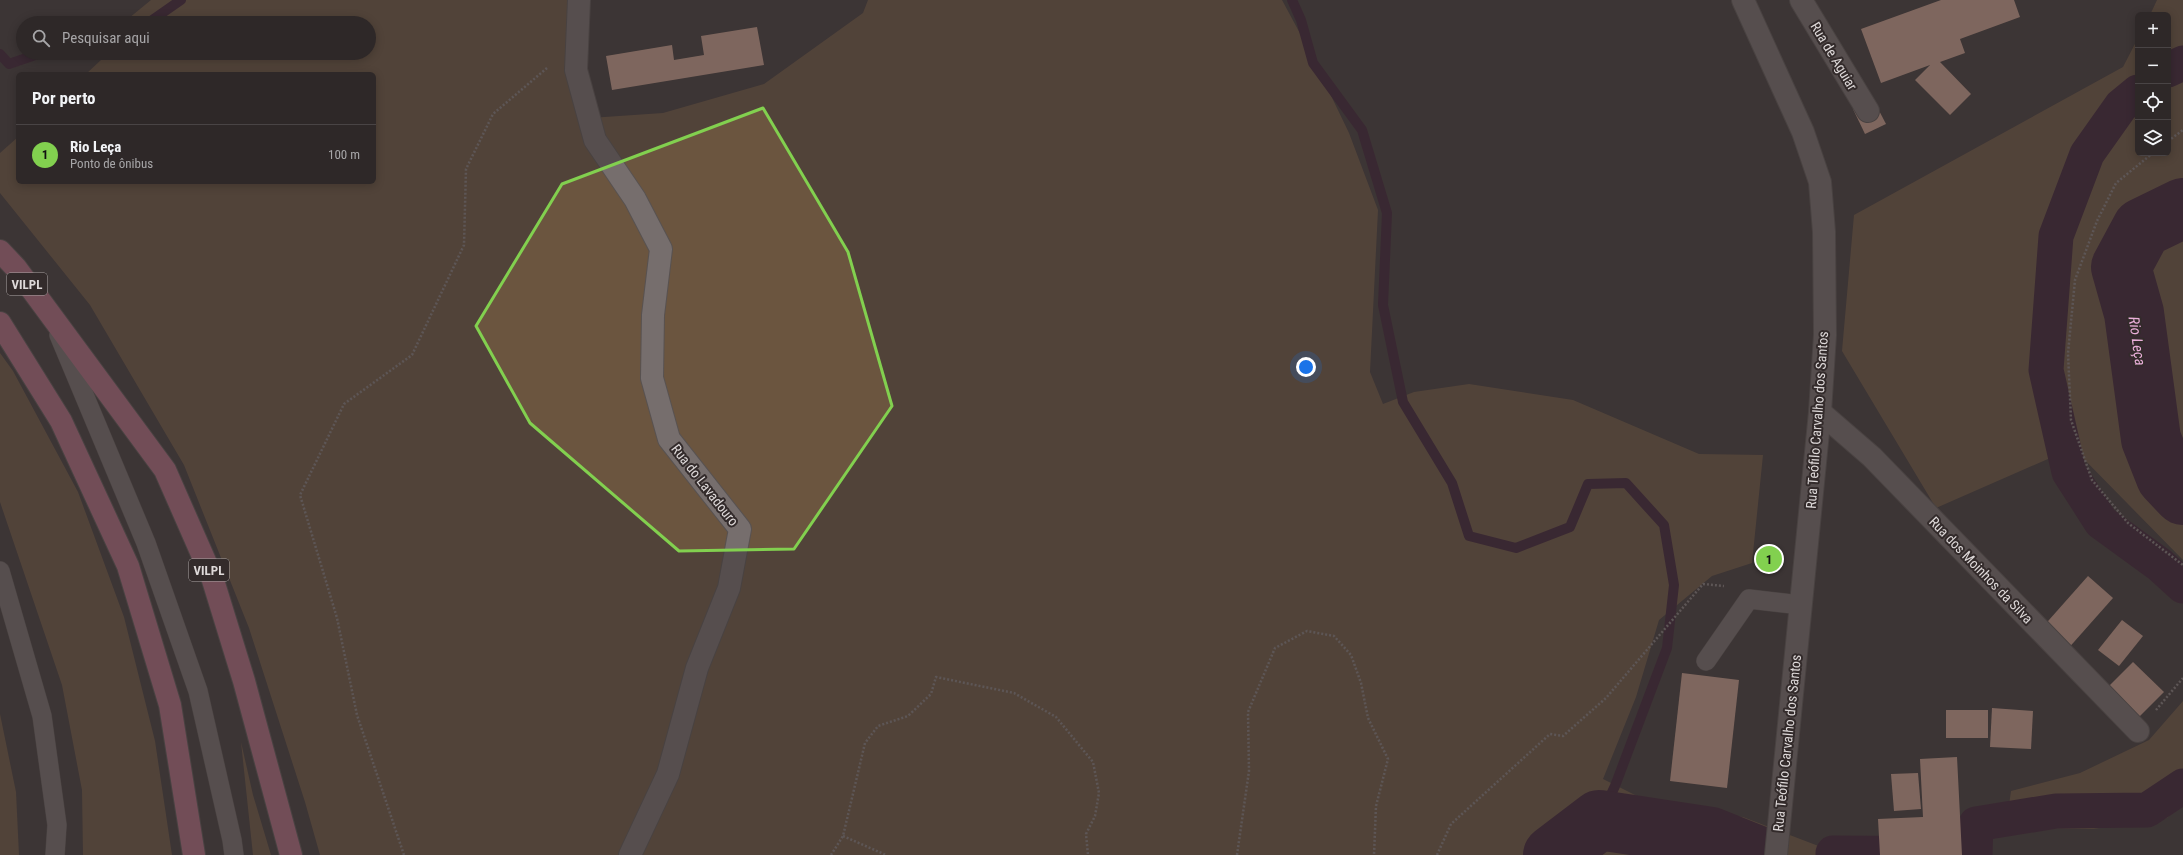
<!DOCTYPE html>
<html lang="pt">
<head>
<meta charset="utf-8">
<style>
	:root { --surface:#2e2828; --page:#363030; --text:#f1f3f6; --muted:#a7a6a8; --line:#494445; --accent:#82d04f }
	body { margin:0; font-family:"Roboto Condensed",sans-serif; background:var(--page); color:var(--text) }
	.controls { position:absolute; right:12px; top:12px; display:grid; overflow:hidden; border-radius:6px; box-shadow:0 2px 10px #0003 }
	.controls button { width:36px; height:36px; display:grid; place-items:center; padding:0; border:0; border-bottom:1px solid var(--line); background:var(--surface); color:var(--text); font:20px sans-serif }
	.you { position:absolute; left:1306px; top:367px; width:14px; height:14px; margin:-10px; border:3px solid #fff; border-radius:50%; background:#1a73e8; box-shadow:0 0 0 6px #1a73e833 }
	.badge { display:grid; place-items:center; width:26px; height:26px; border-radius:50%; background:var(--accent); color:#111; font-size:13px; font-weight:700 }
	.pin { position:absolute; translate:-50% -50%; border:2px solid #fff; box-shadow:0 1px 4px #0006 }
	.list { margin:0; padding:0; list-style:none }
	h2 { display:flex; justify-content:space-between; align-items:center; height:52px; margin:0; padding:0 16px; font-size:17px }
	h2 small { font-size:13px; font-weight:400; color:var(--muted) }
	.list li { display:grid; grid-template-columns:26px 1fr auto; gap:12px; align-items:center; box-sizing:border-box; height:60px; padding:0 16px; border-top:1px solid var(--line) }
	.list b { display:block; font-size:15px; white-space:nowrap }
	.list p { margin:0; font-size:13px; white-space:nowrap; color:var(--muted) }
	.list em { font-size:13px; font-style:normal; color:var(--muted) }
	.icon { flex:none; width:22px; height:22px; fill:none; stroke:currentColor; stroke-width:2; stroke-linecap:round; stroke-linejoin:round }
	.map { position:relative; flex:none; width:2183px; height:855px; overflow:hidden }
	.search { position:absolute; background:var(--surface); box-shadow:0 2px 10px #0003; left:16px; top:16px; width:360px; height:44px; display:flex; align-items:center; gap:10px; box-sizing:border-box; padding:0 14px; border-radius:22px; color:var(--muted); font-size:15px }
	.panel { position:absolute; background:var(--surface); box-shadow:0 2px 10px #0003; left:16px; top:72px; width:360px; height:112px; border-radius:6px }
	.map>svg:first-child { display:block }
</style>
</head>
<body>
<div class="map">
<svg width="2183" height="855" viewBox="0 0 2183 855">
	<rect width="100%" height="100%" fill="#3d3535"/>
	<g fill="#6b553f">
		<path d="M151 0H579L590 118 663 113 764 84 863 13 868 0H1282L1310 52 1349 133 1378 210 1370 372 1383 404 1414 392 1469 384 1573 400 1699 454 1763 455 1752 563 1712 576 1659 620 1636 697 1603 779 1661 808 1743 817 1842 855H320L305 802 249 628 184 465 90 305 0 193V153L18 137V182H374V74H86L101 60 106 53H369V23H123Z"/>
		<path d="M2157 0H2183V560L2073 448 1936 508 1842 351 1854 215 2123 67 2138 38V153H2168V15H2150Z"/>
		<path d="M0 353 13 371 78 492 124 617 155 741 172 855H83L82 790 62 685 0 502Z"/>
		<path d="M2183 701V800L2167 818 2093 829 2006 827 2011 791 2080 773 2149 740Z"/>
		<path d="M0 714 16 792 19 855H0Z"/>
		<path d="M241 742 253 795 271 855H253Z"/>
	</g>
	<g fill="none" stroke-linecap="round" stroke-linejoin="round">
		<g stroke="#37192f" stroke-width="10">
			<path d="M1292 0 1301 20 1313 63 1362 130 1387 213 1383 305 1403 402 1452 483 1469 536 1516 548 1570 527 1588 484 1626 483 1664 525 1674 585 1667 648 1615 786 1599 820"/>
			<path d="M148 23 181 0"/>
			<path d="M0 54 9 64 41 53"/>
		</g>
		<g stroke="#37192f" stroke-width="35">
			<path d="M2168 70 2183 63"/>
			<path d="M2138 92 2121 106 2087 154 2056 236 2046 370 2069 472 2101 522 2160 565 2183 586"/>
			<path d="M1833 855V853L1975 854 1976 824 2056 811 2147 810 2183 786"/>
		</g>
		<g stroke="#37192f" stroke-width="60">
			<path d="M2183 208 2142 228 2121 267 2134 313 2151 439 2166 477 2183 495"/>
			<path d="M1553 855 1599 820 1711 837 1756 855"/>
		</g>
	</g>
	<g fill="#cfa390">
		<path d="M1941 0H2014L2020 17 1960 39 1965 53 1940 62 1971 94 1950 115 1915 80 1930 65 1881 83 1861 29Z"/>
		<path d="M757 27 764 65 612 90 606 56 672 45 674 60 704 55 701 36Z"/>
		<path d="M1873 99 1886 124 1865 134 1853 109Z"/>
		<path d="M2088 576 2113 598 2066 651 2041 629Z"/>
		<path d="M2122 620 2143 636 2119 666 2098 650Z"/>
		<path d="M2133 662 2164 692 2136 720 2105 690Z"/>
		<path d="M1682 673 1739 680 1727 788 1670 781Z"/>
		<path d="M1992 708 2033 711 2031 749 1990 747Z"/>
		<rect x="1946" y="710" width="42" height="28"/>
		<path d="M1957 757 1962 855H1880L1878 819 1923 817 1920 759Z"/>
		<path d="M1918 773 1921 809 1894 811 1891 774Z"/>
	</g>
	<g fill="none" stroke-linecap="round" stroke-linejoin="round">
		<defs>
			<g id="service">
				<path d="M59 335 146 543 198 691 232 840 234 855"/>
				<path d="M0 571 42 716 57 825 55 855"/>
				<path d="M1706 661 1749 599 1801 605"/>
			</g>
			<g id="minor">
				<path d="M579 0 576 70 595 140 635 199 661 249 653 315 652 378 669 439 740 529 729 588 697 668 668 774 630 855"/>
				<path d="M1801 0 1868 111"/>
				<path d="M1820 412 1872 457 2138 731"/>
			</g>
			<path id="secondary" d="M1743 0 1803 132 1820 182 1824 232 1825 335 1820 412 1776 855"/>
			<g id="trunk">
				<path d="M0 251 16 268 165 470 212 577 244 681 291 855"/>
				<path d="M0 323 61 421 128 566 170 705 194 855"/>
			</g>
		</defs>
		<use href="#service" stroke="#585251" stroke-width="20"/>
		<use href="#minor" stroke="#585251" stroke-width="24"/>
		<use href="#secondary" stroke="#585251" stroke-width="24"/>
		<use href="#trunk" stroke="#585251" stroke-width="24"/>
		<g stroke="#857e7e" stroke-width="2.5" stroke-dasharray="2 2" stroke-linecap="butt">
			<path d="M2168 141 2183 130"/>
			<path d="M2153 153 2116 183 2097 221 2075 280 2068 353 2071 420 2092 480 2128 523 2183 565"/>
			<path d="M2156 710 2183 678"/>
			<path d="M843 836 886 855"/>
			<path d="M404 855 357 715 337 618 300 495 344 404 412 355 464 245 466 169 493 114 547 68"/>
			<path d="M831 855 843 836 865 743 878 726 908 716 931 694 936 677 1014 693 1056 717 1093 762 1099 793 1095 816 1086 834 1088 855"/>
			<path d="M1237 855 1249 771 1248 712 1275 648 1307 631 1334 636 1351 655 1361 683 1368 718 1388 759 1376 806 1374 855"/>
			<path d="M1437 855 1451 824 1550 734 1563 736 1606 698 1703 584 1724 586"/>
		</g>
		<use href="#service" stroke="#766e6d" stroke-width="19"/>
		<use href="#minor" stroke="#766e6d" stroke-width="22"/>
		<use href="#secondary" stroke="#766e6d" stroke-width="22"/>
		<use href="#trunk" stroke="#b46a82" stroke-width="22"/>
	</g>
	<path d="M0 0H2183V855H0ZM763 108 848 252 892 406 794 549 679 551 530 423 476 326 562 184Z" fill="#3d3535" fill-opacity=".55" fill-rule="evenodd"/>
	<path fill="none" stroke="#82d04f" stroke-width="3" stroke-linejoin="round" d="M763 108 848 252 892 406 794 549 679 551 530 423 476 326 562 184Z"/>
	<g text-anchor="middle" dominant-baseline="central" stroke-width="4" stroke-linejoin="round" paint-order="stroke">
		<g fill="#332b2b" stroke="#aba5a5" stroke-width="1">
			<rect x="7" y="273" width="40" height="22" rx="3"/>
			<rect x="189" y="559" width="40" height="22" rx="3"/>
		</g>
		<g font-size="13" font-weight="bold" fill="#ded9d9">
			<text x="27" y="284">VILPL</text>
			<text x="209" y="570">VILPL</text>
		</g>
		<g font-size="14" fill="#ded9d9" stroke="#332b2b">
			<text transform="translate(1834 56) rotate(59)">Rua de Aguiar</text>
			<text transform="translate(1817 420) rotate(-86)">Rua Teófilo Carvalho dos Santos</text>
			<text transform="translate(705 485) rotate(52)">Rua do Lavadouro</text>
			<text transform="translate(1981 570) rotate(46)">Rua dos Moinhos da Silva</text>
			<text transform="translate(1787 743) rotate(-84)">Rua Teófilo Carvalho dos Santos</text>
		</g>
		<g font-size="15" font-style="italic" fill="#eaafd9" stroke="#332b2b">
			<text transform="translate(2137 341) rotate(82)">Rio Leça</text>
		</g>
	</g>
</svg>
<div class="controls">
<button>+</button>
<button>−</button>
<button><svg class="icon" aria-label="locate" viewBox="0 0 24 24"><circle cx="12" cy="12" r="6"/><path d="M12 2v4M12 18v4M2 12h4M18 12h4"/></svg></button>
<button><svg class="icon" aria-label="layers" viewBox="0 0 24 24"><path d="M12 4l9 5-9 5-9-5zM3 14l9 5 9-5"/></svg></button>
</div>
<div class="you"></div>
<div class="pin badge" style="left:1769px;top:559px">1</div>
<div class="search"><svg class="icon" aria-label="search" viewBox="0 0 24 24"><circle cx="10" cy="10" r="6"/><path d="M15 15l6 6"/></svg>Pesquisar aqui</div>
<section class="panel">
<h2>Por perto<small></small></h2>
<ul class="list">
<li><span class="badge">1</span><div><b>Rio Leça</b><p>Ponto de ônibus</p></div><em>100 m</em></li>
</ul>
</section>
</div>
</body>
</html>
